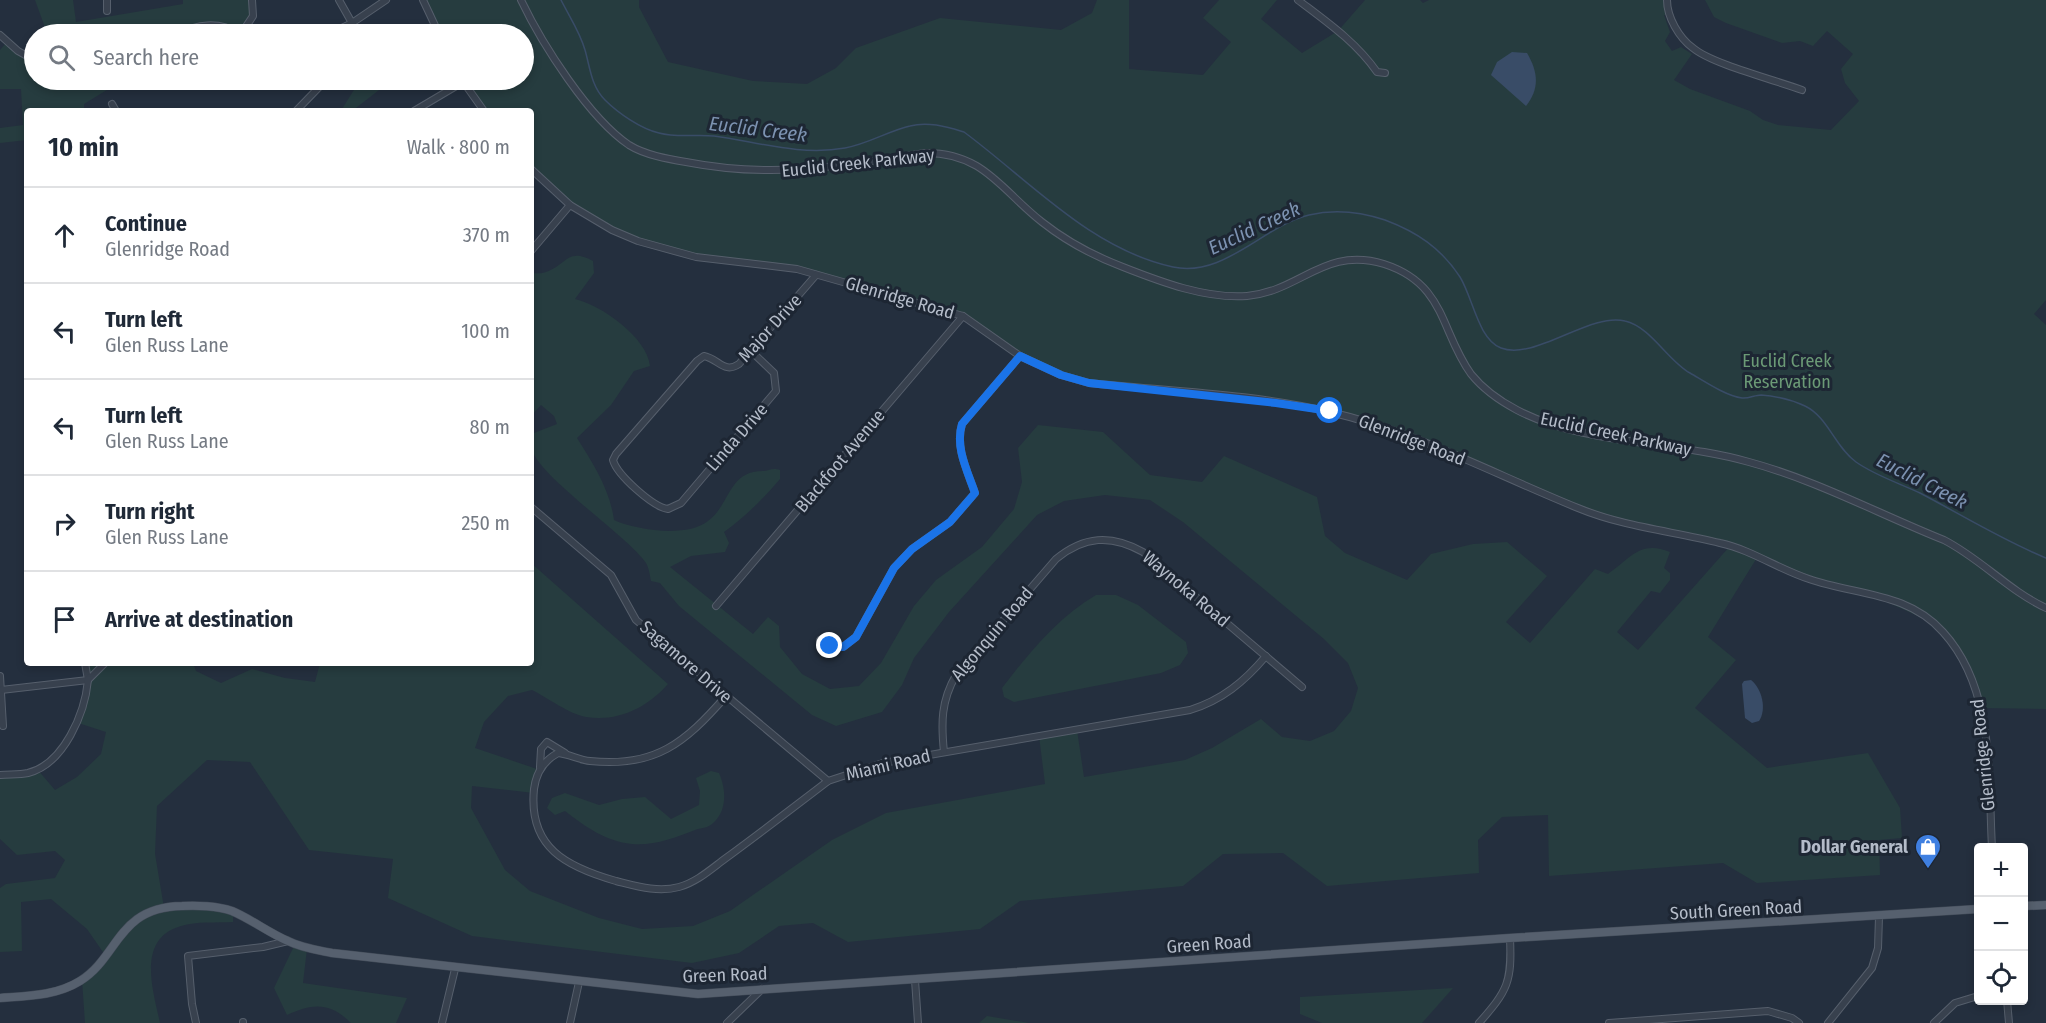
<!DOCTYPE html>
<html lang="en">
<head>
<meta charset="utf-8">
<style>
	:root { --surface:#fff; --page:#f6f6f7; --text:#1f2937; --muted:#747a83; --line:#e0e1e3 }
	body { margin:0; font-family:"Fira Sans Condensed",sans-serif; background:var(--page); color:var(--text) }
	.controls { position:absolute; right:18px; bottom:18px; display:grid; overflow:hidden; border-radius:6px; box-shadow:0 3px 9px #0003 }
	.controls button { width:54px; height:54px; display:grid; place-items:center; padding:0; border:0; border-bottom:2px solid var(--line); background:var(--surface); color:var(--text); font:30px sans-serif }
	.stop { position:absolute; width:18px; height:18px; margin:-14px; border:4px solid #1a73e8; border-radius:50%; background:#fff }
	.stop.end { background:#1a73e8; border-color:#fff; box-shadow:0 2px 6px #0008 }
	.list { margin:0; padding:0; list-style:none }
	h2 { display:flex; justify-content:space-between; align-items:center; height:78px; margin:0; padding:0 24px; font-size:26px }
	h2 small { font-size:20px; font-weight:400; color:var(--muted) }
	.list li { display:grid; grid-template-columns:39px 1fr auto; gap:18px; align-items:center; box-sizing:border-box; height:96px; padding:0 24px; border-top:2px solid var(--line) }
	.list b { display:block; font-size:22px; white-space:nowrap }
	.list p { margin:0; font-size:20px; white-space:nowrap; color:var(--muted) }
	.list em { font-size:20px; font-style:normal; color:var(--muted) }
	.icon { flex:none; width:33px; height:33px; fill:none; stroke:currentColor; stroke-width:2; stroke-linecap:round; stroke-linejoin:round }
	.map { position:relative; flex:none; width:2046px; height:1023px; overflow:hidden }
	.search { position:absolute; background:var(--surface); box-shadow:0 3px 9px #0003; left:24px; top:24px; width:510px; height:66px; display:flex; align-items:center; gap:15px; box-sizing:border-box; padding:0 21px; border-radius:33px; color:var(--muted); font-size:22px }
	.panel { position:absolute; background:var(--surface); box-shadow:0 3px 9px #0003; left:24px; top:108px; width:510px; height:558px; border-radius:6px }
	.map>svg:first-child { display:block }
</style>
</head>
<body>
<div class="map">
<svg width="2046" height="1023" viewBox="0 0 2046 1023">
	<rect width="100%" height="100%" fill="#242f3e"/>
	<g fill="#263c3f">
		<path d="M35 0H73L76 22 183 4V0H252L254 10 241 34 212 25 213 34H44L46 30Z"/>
		<path d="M423 0H639V7L668 62 753 81 807 84 836 68 856 48 940 18 1061 30 1092 13 1097 0H1129V69L1203 75 1231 42 1203 18 1219 0H1277L1261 19 1302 53 1338 31 1365 0H1420L1423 3 1429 0H1667L1670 14 1664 15 1670 32 1665 41 1672 51 1681 47 1692 54 1674 80 1690 89 1750 111 1763 120 1778 125 1831 130 1859 101 1845 83 1841 69 1853 54 1827 31 1813 46 1800 41 1782 43 1726 23 1714 17 1705 0H2046V300L2034 314 2046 325V709L1981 708 1968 665 1931 622 1865 592 1817 582 1758 556 1708 637 1736 660 1695 708 1767 768 1868 753 1900 808 1902 838 1879 840 1880 875 1757 883 1723 863 1549 876 1548 815 1502 817 1478 840 1479 873 1327 886 1283 853 1223 854 1183 886 1020 901 980 929 848 942 813 923 779 926 739 953 692 963 472 936 388 898 393 859 309 850 250 762 207 760 157 806 155 854 164 908 181 906 233 912V922C217 923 196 921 181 926 136 939 153 990 160 1023H85L82 980 105 955 87 929 51 899 21 902 22 951 0 952V888L6 884 55 878 65 860 55 851 17 855 0 839V775L37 769 55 790 77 777 101 754 106 732 75 722 87 695 85 663H193L196 671 221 683 252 669 285 678 315 682 320 663H531V563L668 684C647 708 618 722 586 717 569 714 548 698 532 690L508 696 484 722 475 748 540 770 534 793 472 786 471 808 505 870 530 891 599 918 642 929 693 926 730 911 832 840 886 813 1045 784 1039 736 1077 730 1084 777 1185 760 1212 748 1261 719 1282 737 1310 741 1334 731 1351 711 1358 688 1348 663 1324 639 1183 522 1150 500 1105 495 1064 501 1037 515 949 612 914 658 902 685 882 712 836 726 812 715 679 606 660 583 651 581C650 576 649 568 646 563 626 534 533 473 531 446 531 442 533 437 534 433L557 424 554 416 541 405 531 416V273C535 273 542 274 546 272 567 265 567 247 593 261L594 273 575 299C601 305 647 337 650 366L634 371 611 405 577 438C593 463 610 490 614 520 636 530 687 538 708 521 731 504 728 471 763 471 769 471 772 467 780 470V479C763 499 746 516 724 532L729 543 725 552 691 556 670 567 753 634 768 617 779 626 780 647 802 674 830 689 859 686 881 663 914 606 936 580 982 547 1014 509 1022 482 1018 448 1038 425 1103 432 1150 475 1202 482 1224 456 1317 497 1325 536 1345 553 1407 580 1431 554 1473 544 1507 542 1547 576 1506 622 1530 643 1595 569 1608 574C1631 558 1640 540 1670 552L1664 568 1670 573V580L1660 593 1651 591 1617 632 1638 650 1730 546 1613 521 1391 429 1276 403 1089 383 1040 366 966 318 797 269 696 257 638 241 570 205 531 169V111H484L462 80H524V34H439Z"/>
		<path d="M7 42 30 57 34 50V80H123L84 104V111H27V140L0 143V128L23 125 21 89H0V50Z"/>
		<path d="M356 80H392L352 111H343L342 109 357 85Z"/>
		<path d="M1096 595H1116L1138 605 1186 642 1188 653 1180 665 1161 673 1014 702 1004 697 1002 688C1029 653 1057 618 1096 595Z"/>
		<path d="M711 771 719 773C726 789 728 811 712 824 708 828 700 828 695 830 674 838 654 846 632 844 605 841 586 827 565 811L555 815 547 808 552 798 565 793 599 805 622 799 645 797 671 819 699 805 700 791 696 778Z"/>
		<path d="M295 944 307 949 303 983 407 998 396 1023H351C330 1002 313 1003 287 1015L274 988Z"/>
		<path d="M1453 988 1422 1023H1322L1300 1014V997Z"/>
		<path d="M987 1016 1029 1023H979Z"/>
	</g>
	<g fill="#394c67">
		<path d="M1512 52 1527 53C1538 72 1540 88 1526 106L1491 75 1497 62Z"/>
		<path d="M1751 680C1762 689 1767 709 1759 721L1752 723 1745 718 1742 684 1744 681Z"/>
	</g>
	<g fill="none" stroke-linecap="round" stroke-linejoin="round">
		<path stroke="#394c67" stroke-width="1.5" d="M561 0C569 16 580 32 585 50 590 67 591 86 605 100 618 113 641 129 659 133 677 138 696 134 714 136 758 142 800 156 845 148 868 144 888 131 910 126 928 121 947 127 964 132 1029 180 1090 249 1173 267 1224 278 1263 226 1309 215 1334 209 1361 212 1385 220 1417 232 1441 248 1460 277 1473 298 1478 339 1501 348 1535 361 1590 312 1625 321 1651 327 1667 360 1690 373 1704 381 1726 396 1742 398 1748 399 1755 395 1761 395 1775 396 1792 400 1805 406 1828 417 1835 447 1856 462 1876 476 1899 483 1920 493 1962 515 2002 540 2046 558"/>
		<defs>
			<g id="minor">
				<path d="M107 0V11"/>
				<path d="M339 0 352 23V34"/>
				<path d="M423 0 439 34"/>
				<path d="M521 0C542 44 589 118 629 145 645 155 668 159 686 162 773 179 840 166 926 153 984 153 1001 190 1042 222 1066 241 1094 256 1123 267 1161 282 1206 299 1247 296 1301 291 1324 246 1384 264 1446 284 1440 331 1471 374 1483 389 1500 401 1517 410 1583 445 1677 441 1749 462 1816 480 1879 514 1944 540 1981 559 2008 590 2046 608"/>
				<path d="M1298 0C1327 22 1356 42 1377 72L1385 73"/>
				<path d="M1667 0C1667 17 1679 38 1693 48 1712 64 1775 80 1802 90"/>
				<path d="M175 34C197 25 218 20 239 34"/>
				<path d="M241 34 253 16 252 0"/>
				<path d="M329 34 352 23 386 0"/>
				<path d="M0 35 18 51 34 60"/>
				<path d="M462 80 484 111"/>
				<path d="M112 104 116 111"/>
				<path d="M296 111 326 80"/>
				<path d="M414 111 463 82"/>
				<path d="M531 169 570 205 612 230 638 241 696 257 797 269 963 316 1020 356 1061 375 1089 383C1166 391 1256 394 1330 412 1417 432 1496 475 1578 508 1624 527 1672 531 1720 543 1752 550 1778 569 1809 579 1855 595 1908 592 1943 632 1995 689 1988 776 1992 848"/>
				<path d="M531 251 570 205"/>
				<path d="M751 351 774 373 776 391 681 503 668 509C653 507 617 475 613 460L616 454 697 361 704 356C719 359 724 374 739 364L816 275"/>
				<path d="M531 507 611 575 636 620 828 781"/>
				<path d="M716 606 963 316"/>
				<path d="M820 640 830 646 843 647 856 637 894 568 912 549 950 522 975 493C967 470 955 447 962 424L1020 356"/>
				<path d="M0 676 3 726"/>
				<path d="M1 690 88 680 85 663"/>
				<path d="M726 696C685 743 655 768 590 761 579 760 569 754 558 753 543 761 536 773 534 789 528 848 567 867 616 881 636 886 658 893 679 887 697 882 711 869 726 858 760 833 794 807 828 781L883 763 1190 710C1222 700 1244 682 1266 656"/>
				<path d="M944 752C941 723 941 701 956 675L1056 559C1084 536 1111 534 1143 552L1302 687"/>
				<path d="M540 767 541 749 547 742 565 753"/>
				<path d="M0 775C9 774 19 775 28 773 64 764 85 713 88 680L105 663"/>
				<path d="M915 980 918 1023"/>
				<path d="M2007 1000 2009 1023"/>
				<path d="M196 1023 192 1004 188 956 263 947 288 941"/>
				<path d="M243 1023V1022"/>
				<path d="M442 1023 455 969"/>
				<path d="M570 1023 579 982"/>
				<path d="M727 1023 762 989"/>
				<path d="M1479 1023C1508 990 1512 982 1510 938"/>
				<path d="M1609 1023 1768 1011 1792 1018 1799 1023"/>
				<path d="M1828 1023 1872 968 1878 948 1879 917"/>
				<path d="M1934 1023 1955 1003 1978 996"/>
			</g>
			<g id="major">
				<path d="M2024 906 2046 905"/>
				<path d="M0 998C27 996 56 996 80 981 119 957 117 907 182 906 196 905 218 906 232 911 251 919 269 933 288 941 302 948 317 950 332 953L698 994 1510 938 1978 909"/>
			</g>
		</defs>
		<use href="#minor" stroke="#565f6c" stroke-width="8"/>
		<use href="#major" stroke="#414a57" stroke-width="9"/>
		<use href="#minor" stroke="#38414e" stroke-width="6"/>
		<use href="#major" stroke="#56606e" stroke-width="8"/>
	</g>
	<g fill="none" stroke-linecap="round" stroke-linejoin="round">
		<path stroke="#1a73e8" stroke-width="8" d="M830 646 843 647 856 637 894 568 912 549 950 522 975 493C967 470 955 447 962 424L1020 356 1061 375 1089 383 1276 403 1330 411"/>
	</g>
	<defs>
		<symbol id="shop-pin" viewBox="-11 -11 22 30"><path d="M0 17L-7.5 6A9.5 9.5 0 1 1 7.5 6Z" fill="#3f7fe0" stroke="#1d2633"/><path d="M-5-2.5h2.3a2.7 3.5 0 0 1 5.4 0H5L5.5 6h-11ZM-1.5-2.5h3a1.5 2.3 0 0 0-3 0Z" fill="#fff"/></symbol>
	</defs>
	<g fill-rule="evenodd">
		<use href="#shop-pin" x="1913" y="832" width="30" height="40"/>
	</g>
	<g text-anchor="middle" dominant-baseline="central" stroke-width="6" stroke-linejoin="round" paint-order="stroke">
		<g font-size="18" fill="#b4bcc9" stroke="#1d2633">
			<text transform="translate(858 163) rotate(-6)">Euclid Creek Parkway</text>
			<text transform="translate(900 298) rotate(16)">Glenridge Road</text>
			<text transform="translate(770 328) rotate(-48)">Major Drive</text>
			<text transform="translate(1616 434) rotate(12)">Euclid Creek Parkway</text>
			<text transform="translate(737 437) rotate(-49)">Linda Drive</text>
			<text transform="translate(1412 440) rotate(21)">Glenridge Road</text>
			<text transform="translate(840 461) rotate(-50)">Blackfoot Avenue</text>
			<text transform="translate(1186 589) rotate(40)">Waynoka Road</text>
			<text transform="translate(992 634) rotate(-50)">Algonquin Road</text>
			<text transform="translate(686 662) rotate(41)">Sagamore Drive</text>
			<text transform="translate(1983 755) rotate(-96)">Glenridge Road</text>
			<text transform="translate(888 765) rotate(-13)">Miami Road</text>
			<text transform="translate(1736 910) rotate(-3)">South Green Road</text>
			<text transform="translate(1209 944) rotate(-4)">Green Road</text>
			<text transform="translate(725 975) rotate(-2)">Green Road</text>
		</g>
		<g font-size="18" fill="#6b9a76" stroke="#1d2633">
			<text x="1787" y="361">Euclid Creek<tspan x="1787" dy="21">Reservation</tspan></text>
		</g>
		<g font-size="18" font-weight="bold" fill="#b4bcc9" stroke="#1d2633" text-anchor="end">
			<text x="1908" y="847">Dollar General</text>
		</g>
		<g font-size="20" font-style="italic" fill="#7c92b1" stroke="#1d2633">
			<text transform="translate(758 129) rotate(7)">Euclid Creek</text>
			<text transform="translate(1254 228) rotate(-25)">Euclid Creek</text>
			<text transform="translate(1922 481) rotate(27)">Euclid Creek</text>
		</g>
	</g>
</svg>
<div class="controls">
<button>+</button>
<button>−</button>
<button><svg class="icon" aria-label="locate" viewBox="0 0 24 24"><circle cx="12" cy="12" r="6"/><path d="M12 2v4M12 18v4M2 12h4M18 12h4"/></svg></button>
</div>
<div class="stop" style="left:1330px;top:411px"></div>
<div class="stop end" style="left:830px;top:646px"></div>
<div class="search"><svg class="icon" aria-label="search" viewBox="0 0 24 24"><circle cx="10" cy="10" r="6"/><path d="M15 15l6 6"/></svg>Search here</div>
<section class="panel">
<h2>10 min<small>Walk · 800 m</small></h2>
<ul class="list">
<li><svg class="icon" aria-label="ahead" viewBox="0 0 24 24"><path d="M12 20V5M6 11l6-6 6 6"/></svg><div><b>Continue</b><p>Glenridge Road</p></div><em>370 m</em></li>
<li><svg class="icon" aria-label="left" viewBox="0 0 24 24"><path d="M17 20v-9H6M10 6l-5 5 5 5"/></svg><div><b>Turn left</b><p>Glen Russ Lane</p></div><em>100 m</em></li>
<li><svg class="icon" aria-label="left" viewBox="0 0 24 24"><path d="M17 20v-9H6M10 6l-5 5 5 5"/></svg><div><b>Turn left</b><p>Glen Russ Lane</p></div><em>80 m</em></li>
<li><svg class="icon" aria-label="right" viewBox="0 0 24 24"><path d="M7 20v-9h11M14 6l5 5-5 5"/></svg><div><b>Turn right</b><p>Glen Russ Lane</p></div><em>250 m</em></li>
<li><svg class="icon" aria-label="arrive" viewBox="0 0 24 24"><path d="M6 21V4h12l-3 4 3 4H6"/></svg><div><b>Arrive at destination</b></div></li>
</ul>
</section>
</div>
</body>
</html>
